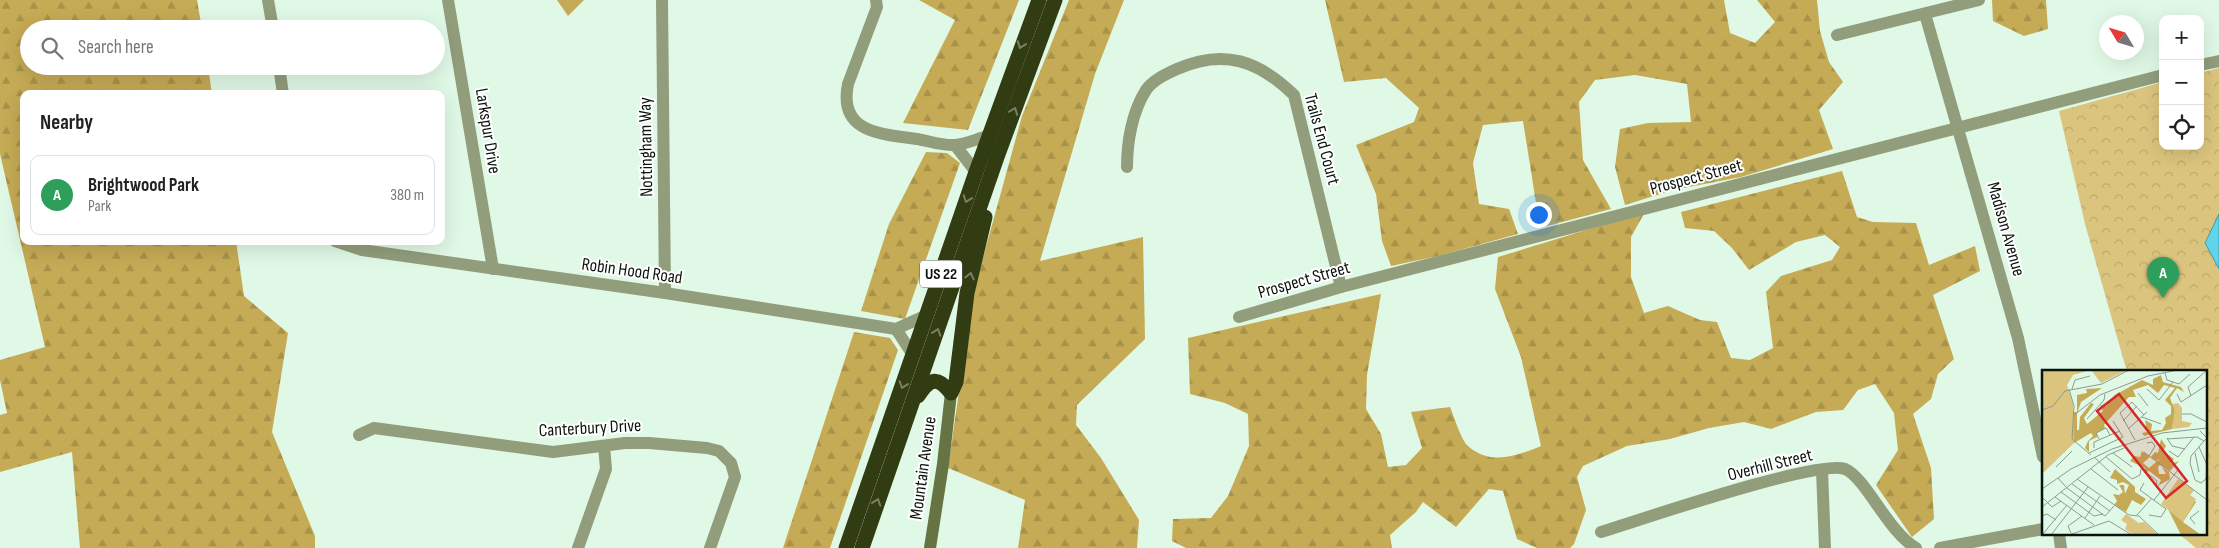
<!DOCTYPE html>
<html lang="en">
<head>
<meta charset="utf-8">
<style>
	:root { --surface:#fff; --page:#f6f6f6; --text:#222; --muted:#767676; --line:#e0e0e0; --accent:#1a73e8 }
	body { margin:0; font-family:"Sofia Sans Condensed",sans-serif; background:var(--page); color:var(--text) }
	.controls { position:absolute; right:15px; top:15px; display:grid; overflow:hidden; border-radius:10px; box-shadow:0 5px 20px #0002 }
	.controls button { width:45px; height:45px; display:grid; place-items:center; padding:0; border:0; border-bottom:1px solid var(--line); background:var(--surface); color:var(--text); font:25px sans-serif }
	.compass { position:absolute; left:2099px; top:15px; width:45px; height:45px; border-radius:50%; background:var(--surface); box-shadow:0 5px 20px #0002; rotate:308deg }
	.you { position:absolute; left:1538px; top:214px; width:18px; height:18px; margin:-12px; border:4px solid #fff; border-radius:50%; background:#1a73e8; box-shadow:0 0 0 8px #1a73e833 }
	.badge { display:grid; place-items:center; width:32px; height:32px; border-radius:50%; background:var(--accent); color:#fff; font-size:16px; font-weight:700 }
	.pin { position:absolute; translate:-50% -41px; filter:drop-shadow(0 1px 2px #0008) }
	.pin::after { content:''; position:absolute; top:26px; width:18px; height:15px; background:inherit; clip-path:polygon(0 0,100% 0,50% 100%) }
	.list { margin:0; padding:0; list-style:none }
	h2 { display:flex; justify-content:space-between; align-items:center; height:65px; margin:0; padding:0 20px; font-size:21px }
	h2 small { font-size:16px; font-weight:400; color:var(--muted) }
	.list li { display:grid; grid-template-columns:32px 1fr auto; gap:15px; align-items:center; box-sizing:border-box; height:80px; margin:0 10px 10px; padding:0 10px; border:1px solid var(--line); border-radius:10px }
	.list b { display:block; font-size:19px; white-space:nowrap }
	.list p { margin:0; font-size:16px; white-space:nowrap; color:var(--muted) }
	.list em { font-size:16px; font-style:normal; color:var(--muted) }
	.icon { flex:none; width:28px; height:28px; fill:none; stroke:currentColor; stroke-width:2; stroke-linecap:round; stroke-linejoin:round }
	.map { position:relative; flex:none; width:2219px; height:548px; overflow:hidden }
	.search { position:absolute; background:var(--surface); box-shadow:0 5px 20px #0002; left:20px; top:20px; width:425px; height:55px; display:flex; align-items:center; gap:12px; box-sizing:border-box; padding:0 18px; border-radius:28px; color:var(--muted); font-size:19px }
	.panel { position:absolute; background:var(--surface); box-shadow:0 5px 20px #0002; left:20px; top:90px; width:425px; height:155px; border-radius:10px }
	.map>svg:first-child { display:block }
</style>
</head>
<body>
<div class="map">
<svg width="2219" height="548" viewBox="0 0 2219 548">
	<defs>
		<pattern id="forest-firs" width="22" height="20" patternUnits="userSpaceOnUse" patternTransform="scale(1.25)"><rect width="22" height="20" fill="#c5ab55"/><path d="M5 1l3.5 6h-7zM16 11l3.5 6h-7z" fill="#a89249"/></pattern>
		<pattern id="park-crowns" width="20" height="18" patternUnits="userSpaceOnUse" patternTransform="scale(1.25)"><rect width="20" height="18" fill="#dbc57e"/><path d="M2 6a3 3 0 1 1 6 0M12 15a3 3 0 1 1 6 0" fill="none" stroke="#bba86c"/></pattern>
	</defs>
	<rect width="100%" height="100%" fill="#e0f9e6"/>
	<g fill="url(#forest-firs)">
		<path d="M0 0H197L202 29H29V66H208L212 94H24V241H236L244 296 288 333 272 432 315 536V548H80L72 452 0 472V415L7 413 0 380V360L45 347 0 154Z"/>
		<path d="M557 0H584L568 16Z"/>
		<path d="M919 0H1019L968 130 903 123 955 20Z"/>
		<path d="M1069 0H1124L1095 74 1040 261 1143 237 1145 339 1077 405 1076 425 1101 458 1139 520 1137 548H1018L1025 500 948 468 973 294 1022 116Z"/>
		<path d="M1325 0H1724L1730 33 1755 43 1775 22 1757 0H1817L1820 31 1829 62 1843 82 1819 110 1833 149 1741 177 1673 190 1625 205 1615 167 1620 129 1648 123 1691 122 1687 84 1635 75 1595 80 1579 102 1583 160 1611 209 1540 228 1523 121 1483 125 1473 163 1479 204 1509 209 1518 234 1438 256 1391 266 1382 241 1376 194 1356 145 1414 122 1419 108 1386 78 1344 82Z"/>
		<path d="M1992 0H2046L2048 29 2024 36 1993 21Z"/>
		<path d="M926 152 947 153 960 163 905 319 861 311 889 224Z"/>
		<path d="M1842 171 1857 217 1873 222 1916 223 1929 265 1975 246 1980 271 1933 295 1954 359 1938 374 1931 399 1913 414 1931 468 1934 519 1912 537 1876 485 1898 450 1894 413 1875 384 1858 390 1843 410 1816 412 1771 429 1744 422 1709 428 1670 439 1627 446 1583 466 1577 477 1586 510 1574 544 1570 548H1537L1517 539 1503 491 1489 489 1456 527 1423 502 1416 512 1390 535 1392 548H1186L1172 541 1173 519 1211 518 1228 496 1249 446 1248 414 1225 403 1190 394 1188 338 1381 294 1367 375 1366 409 1381 434 1388 467 1406 465 1422 448 1411 412 1450 407C1454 416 1461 440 1468 446 1490 466 1517 456 1541 446L1521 357 1495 289 1498 257 1645 212 1631 237V277L1644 313 1668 306 1700 320 1717 322 1731 358 1750 360 1773 348 1766 292 1781 276 1832 260 1840 247 1825 235 1796 242 1749 270 1732 248 1714 231 1685 228 1681 212Z"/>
		<path d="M854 332 890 338 898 350 830 548H783Z"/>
	</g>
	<path fill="url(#park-crowns)" d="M2219 68V548H2196L2179 534H2205V372H2127L2085 224 2059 111 2163 82V146H2200V73Z"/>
	<path fill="#5fd4eb" stroke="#469aa8" d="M2219 214V269L2205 243Z"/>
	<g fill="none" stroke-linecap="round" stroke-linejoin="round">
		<g stroke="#929d7c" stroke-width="12">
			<path d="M268 0 273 29"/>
			<path d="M448 0 493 269"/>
			<path d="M662 0 665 293"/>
			<path d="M876 0 877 7 848 84C838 133 881 134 917 139 929 141 943 146 955 145 966 144 979 138 989 136"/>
			<path d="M1925 14 2018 338 2043 457"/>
			<path d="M1837 35 1979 0"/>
			<path d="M2200 65 2219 61"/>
			<path d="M279 66 283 94"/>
			<path d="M955 145 976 172"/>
			<path d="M1127 167C1127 142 1132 112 1146 90 1153 80 1166 74 1177 69 1224 48 1259 61 1294 95L1341 287"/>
			<path d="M335 241 362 250 665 293 896 329 927 315"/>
			<path d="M1239 317 1341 287 2163 75"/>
			<path d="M896 329 913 355"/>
			<path d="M359 435 374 428 553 452 625 443H649L707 448 719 451 731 463 735 477 710 548"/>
			<path d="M1822 470 1825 548"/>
			<path d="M1601 532C1640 520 1818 459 1845 469 1866 478 1888 532 1916 548"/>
			<path d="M2059 534 2061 548"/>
			<path d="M578 548 606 469 604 446"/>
			<path d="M1940 548 2043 529"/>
		</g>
		<path stroke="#657442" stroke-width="12" d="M930 548 943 464 951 393"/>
		<g stroke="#313c12" stroke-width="15">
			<path d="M918 396C929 379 937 375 951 393L956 382 967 293 985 217"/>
			<path d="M846 548 976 172 1039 0"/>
			<path d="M862 548 997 157 1055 0"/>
		</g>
	</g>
	<defs><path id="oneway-chevron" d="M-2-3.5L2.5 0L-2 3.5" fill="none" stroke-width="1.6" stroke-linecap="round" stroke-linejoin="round" transform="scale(1.25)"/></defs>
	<g stroke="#798065">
		<use href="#oneway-chevron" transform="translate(1021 45) rotate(110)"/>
		<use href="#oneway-chevron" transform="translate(1014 111) rotate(-69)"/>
		<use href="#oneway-chevron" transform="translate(967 199) rotate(109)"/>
		<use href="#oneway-chevron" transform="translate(970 276) rotate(-77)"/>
		<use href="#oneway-chevron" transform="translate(937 332) rotate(-71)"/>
		<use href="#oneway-chevron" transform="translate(903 385) rotate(109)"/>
		<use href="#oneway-chevron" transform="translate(877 502) rotate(-71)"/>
	</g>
	<g text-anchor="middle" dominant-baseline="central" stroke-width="4" stroke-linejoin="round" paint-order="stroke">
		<rect fill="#fff" stroke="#545a56" stroke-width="1" x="920" y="260.5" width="42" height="27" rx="4"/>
		<g font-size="16" font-weight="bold" fill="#0b130d">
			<text x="941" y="274">US 22</text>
		</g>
		<g font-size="18" fill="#0b130d" stroke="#fff">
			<text transform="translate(488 131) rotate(81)">Larkspur Drive</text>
			<text transform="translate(1322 139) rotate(75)">Trails End Court</text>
			<text transform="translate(646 147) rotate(-91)">Nottingham Way</text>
			<text transform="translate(1696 177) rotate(-15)">Prospect Street</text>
			<text transform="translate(2006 229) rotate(74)">Madison Avenue</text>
			<text transform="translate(632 271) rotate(8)">Robin Hood Road</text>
			<text transform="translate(1304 280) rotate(-16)">Prospect Street</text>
			<text transform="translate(590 428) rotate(-3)">Canterbury Drive</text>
			<text transform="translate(1770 465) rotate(-14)">Overhill Street</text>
			<text transform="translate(923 468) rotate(-82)">Mountain Avenue</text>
		</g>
	</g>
	<g transform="translate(2042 370)">
		<rect width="165" height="165" fill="#e0f9e6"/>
		<path d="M136 33 140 38V51L150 53 147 57 130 59 133 41 130 34ZM84 144 97 153 102 152 116 165H92L83 159 85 154 79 150Z" fill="#dbc57e"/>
		<path d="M119 5 121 12 139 17 142 22 135 18 128 28 133 41 130 59 102 66 100 63 105 62 103 50 110 54 109 61 120 60 124 53 123 48 129 44V36L123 30 133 18 122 15 116 23 106 15 91 20 94 27H87L62 55 63 58 55 63V67L47 71V82L43 78 46 71 51 66 49 63 27 76 22 83 0 42H35V25L45 23 44 19 60 18 39 32 35 44V60H37L38 47 49 33 52 34 42 48 45 54 61 41 58 35 64 36 73 25 100 10 111 15V9ZM119 69 124 76 121 81 132 89 129 94 137 91 128 101 118 95 116 97 117 104H124L120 97 127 102 128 109 116 116 119 110 107 101 102 103 103 98 88 91 92 86 98 87 100 81 108 87 101 93 107 98 119 88 114 91 109 87 113 82 116 83ZM73 99 93 117V122L104 129 99 135 90 130 84 142 72 135 75 131 71 124 77 125 81 122 77 115H82L83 124 87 115 81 112 75 114V110L68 108ZM152 120 148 125 154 132 141 152 159 165H139L126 139Z" fill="#c5ab55"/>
		<path d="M0 0H48L31 5 25 15 31 34 32 73 0 104ZM49 0H85L59 13ZM136 109 152 120 148 125 154 129 141 152 119 134Z" fill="#dbc57e"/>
		<path fill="none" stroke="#8b9d8f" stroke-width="1" d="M123 3 125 10 137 14 148 4M27 19 32 36 30 69 49 85M30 19 33 10 48 6M105 19 117 30 131 12M96 23 106 36M135 24 139 32 165 15M149 26 146 17 165 0M0 40 11 36 23 21 60 14 87 0M140 44H149L165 52M32 45 58 25 106 6 136 0M100 47 119 54M45 49 62 30 63 24M81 51 95 36M86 59 105 42M125 68 130 76 143 79M57 69 54 63 64 58 68 65M125 69 155 67 162 71M93 70 78 43 90 32 102 45M105 73 110 72 113 76 107 86M157 77 165 95 164 109 159 113 153 110 148 93 149 86 150 85 162 71 165 68 158 61M52 78V72L78 61M127 81 136 87 152 67M102 82 165 130M47 83 81 67 71 51M71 83 90 97M153 83 157 102M52 87 68 102M64 87 90 109 98 105 99 99M14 97 30 81M49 99 76 120M105 103 115 111 114 117 119 121M16 108 25 118 63 146 72 136M35 109 87 145 97 146 117 165M102 113 98 120 124 139 119 147 107 145M30 114 68 141M0 119 29 99 70 79 120 63 165 58M19 122 52 146 61 144M0 127 10 137 19 131M13 127 52 155M112 130 136 100M0 137 66 85 82 78M95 145 110 128M0 146 5 144 14 150M43 148 58 126M153 154 148 148 157 141M29 163 26 156 40 146M0 165 25 135M9 165 46 117M27 165 67 151 90 165"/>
		<path fill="#d62828" fill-opacity="0.15" stroke="#d62828" stroke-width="2.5" d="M77 24 145 111 124 128 55 41Z"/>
		<rect width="165" height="165" fill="none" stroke="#0b130d" stroke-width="2.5"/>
	</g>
</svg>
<div class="controls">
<button>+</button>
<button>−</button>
<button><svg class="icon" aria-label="locate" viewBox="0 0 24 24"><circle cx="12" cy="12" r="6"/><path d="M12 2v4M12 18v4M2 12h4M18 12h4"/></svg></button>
</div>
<svg class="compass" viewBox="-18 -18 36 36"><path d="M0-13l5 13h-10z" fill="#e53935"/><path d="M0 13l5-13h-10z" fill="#767676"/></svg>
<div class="you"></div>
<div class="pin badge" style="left:2163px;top:298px;background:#2e9e5b">A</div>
<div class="search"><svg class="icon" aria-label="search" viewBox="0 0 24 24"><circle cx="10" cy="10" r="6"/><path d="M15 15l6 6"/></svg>Search here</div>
<section class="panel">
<h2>Nearby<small></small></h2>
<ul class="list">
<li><span class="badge" style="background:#2e9e5b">A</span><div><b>Brightwood Park</b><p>Park</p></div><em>380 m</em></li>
</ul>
</section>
</div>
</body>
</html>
